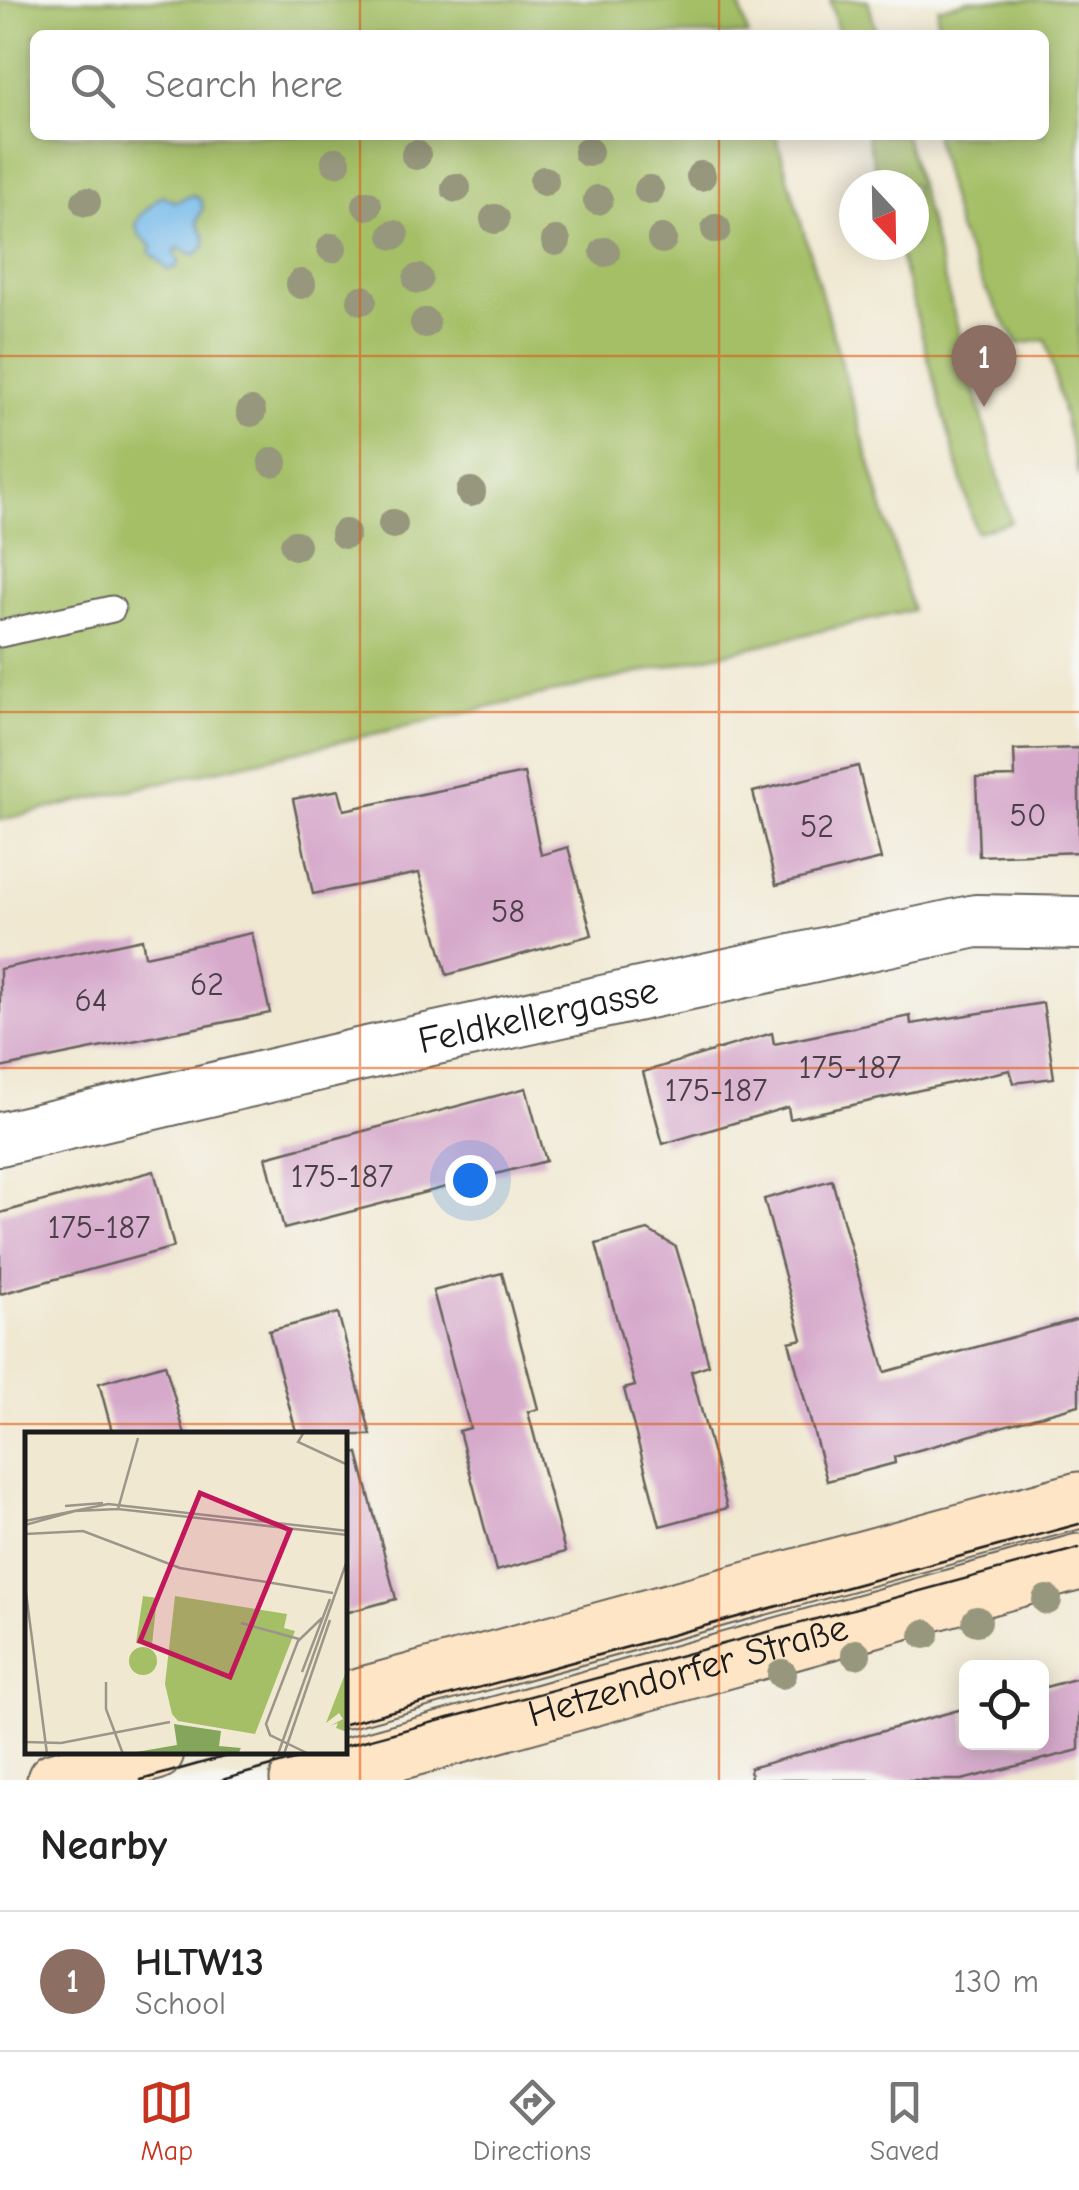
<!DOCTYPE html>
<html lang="en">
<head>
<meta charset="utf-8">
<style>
	:root { --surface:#fff; --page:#f6f6f6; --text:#222; --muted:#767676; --line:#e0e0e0; --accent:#c8321e }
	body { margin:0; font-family:"Comic Neue",sans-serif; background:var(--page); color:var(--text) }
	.controls { position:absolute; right:30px; bottom:30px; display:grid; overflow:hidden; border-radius:15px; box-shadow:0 5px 25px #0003 }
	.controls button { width:90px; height:90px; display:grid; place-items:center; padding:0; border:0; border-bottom:2px solid var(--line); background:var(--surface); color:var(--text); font:50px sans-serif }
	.compass { position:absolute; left:839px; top:170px; width:90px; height:90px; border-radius:50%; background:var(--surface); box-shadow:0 5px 25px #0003; rotate:158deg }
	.you { position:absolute; left:470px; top:1180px; width:35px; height:35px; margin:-25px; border:8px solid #fff; border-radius:50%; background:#1a73e8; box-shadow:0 0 0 15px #1a73e833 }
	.badge { display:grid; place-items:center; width:65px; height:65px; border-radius:50%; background:var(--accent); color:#fff; font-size:32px; font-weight:700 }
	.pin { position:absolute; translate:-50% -82px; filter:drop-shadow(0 2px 5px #0008) }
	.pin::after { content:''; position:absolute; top:52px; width:35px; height:30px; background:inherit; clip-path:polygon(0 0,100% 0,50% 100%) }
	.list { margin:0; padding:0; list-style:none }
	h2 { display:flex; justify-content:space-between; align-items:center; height:130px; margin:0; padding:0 40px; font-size:42px }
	h2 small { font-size:32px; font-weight:400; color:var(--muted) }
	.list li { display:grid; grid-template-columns:65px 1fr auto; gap:30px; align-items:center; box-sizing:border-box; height:140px; padding:0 40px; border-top:2px solid var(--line) }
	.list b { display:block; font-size:38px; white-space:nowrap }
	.list p { margin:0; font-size:32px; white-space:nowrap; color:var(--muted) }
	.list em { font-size:32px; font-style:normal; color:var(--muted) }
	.icon { flex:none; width:55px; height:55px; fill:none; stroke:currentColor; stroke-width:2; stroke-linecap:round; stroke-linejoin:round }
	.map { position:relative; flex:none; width:1079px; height:1780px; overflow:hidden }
	.search { position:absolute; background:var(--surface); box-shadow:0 5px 25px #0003; left:30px; right:30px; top:30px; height:110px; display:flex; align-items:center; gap:25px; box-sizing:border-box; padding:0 35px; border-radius:15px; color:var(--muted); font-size:38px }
	.sheet { height:270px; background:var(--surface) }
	nav { display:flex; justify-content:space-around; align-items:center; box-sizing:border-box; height:140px; border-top:2px solid var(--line); background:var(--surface); font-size:28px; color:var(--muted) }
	nav a { display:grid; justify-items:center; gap:5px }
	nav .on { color:var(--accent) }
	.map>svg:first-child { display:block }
</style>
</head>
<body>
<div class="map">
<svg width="1079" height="1780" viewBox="0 0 1079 1780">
	<rect width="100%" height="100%" fill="#f6f6f2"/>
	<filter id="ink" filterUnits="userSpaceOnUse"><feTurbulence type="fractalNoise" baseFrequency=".01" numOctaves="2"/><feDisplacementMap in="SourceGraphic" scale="20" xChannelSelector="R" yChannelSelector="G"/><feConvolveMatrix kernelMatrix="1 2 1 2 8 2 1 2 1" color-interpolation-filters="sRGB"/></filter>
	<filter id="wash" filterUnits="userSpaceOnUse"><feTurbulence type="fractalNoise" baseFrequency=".0048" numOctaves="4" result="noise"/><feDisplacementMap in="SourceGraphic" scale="40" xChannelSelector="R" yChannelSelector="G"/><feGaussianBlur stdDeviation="2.25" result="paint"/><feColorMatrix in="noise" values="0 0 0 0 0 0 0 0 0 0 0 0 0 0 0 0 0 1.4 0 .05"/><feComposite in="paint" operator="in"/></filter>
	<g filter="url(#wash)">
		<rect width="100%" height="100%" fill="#f0e8d1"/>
		<g fill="#a4bf66" stroke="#606e41" stroke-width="2.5">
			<path d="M0 0H738L748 35H35V135H776L912 610 0 820Z"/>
			<path d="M830 0H868L877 35H839Z"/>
			<path d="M970 0H1079V478L1046 340 1018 344 984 287 958 230 935 138V135H1044V35H937L938 8Z"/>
			<path d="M867 135H905L1011 522 976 532 897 245H914V185H880Z"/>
		</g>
		<path fill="#73b9ea" stroke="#486a83" stroke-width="2.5" d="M162 195 175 202 193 195 200 199 203 207 197 222 205 237V247L195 255 178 248 174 253 179 259 177 267 168 270 150 252 152 246 140 235 136 226 140 216Z"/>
		<g id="blocks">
			<g fill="#d6a9cb">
				<path d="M1079 748V852L979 856 976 778 1015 777 1014 750Z"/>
				<path d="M858 766 881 859 776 885 753 792Z"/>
				<path d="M524 773 541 855 568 847 592 935 447 975 419 873 313 894 293 799 339 790 344 810Z"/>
				<path d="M252 933 270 1013 0 1068V969L142 939 145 956Z"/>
				<path d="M1043 1003 1054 1078 1014 1083 1010 1070 790 1119 788 1107 663 1144 643 1072 772 1033 774 1044 910 1016 911 1024Z"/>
				<path d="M526 1088 546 1161 284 1229 266 1157Z"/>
				<path d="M154 1171 174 1247 0 1294V1213Z"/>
				<path d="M832 1180 885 1372 1079 1319V1405L894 1457 895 1463 827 1481 789 1342 802 1339 764 1199Z"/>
				<path d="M648 1230 676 1247 690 1294 709 1365 691 1371 727 1508 660 1526 624 1389 635 1386 596 1244Z"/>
				<path d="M502 1273 538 1409 528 1412 565 1552 496 1571 459 1431 470 1428 433 1291Z"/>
				<path d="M338 1313 371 1435H297L269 1331Z"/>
				<path d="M165 1364 185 1435H113L99 1383Z"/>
				<path d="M358 1453 396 1599 345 1613V1455Z"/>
				<path d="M1079 1678V1750L962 1780H751L750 1768 966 1708V1742H1042V1688Z"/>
			</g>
		</g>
	</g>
	<g filter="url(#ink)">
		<use href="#blocks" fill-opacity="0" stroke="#66635b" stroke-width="2.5"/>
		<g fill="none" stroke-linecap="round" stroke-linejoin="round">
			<defs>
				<path id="lane" d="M0 634 112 609"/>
				<g id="street">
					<path id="s1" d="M0 1139 358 1055 976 921 1079 923"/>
				</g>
				<g id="secondary">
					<path d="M345 1700 1079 1500"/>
					<path d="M55 1780 156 1752"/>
					<path id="s2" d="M298 1780 1079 1562"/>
				</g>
			</defs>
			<use href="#lane" stroke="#66635b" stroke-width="29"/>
			<use href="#street" stroke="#66635b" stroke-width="56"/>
			<use href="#secondary" stroke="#66635b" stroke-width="59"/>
			<use href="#lane" stroke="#fff" stroke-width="25"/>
			<use href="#street" stroke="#fff" stroke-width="52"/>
			<use href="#secondary" stroke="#fee5c5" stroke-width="55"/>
			<g stroke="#1c1c1c" stroke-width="2.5">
				<path d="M345 1724 1079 1524"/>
				<path d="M345 1746 1079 1548"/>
				<path d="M141 1780 241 1752"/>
				<path d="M222 1780 322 1752"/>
			</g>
		</g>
		<g fill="#96977c">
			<circle cx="588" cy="152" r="15"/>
			<circle cx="416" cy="155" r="15"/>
			<circle cx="336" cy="162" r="15"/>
			<circle cx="701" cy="176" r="15"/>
			<circle cx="544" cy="181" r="15"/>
			<circle cx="456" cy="188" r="15"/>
			<circle cx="649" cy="190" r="15"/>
			<circle cx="598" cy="200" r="15"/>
			<circle cx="86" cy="202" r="15"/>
			<circle cx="367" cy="205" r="15"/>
			<circle cx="495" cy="219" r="15"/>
			<circle cx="716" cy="229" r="15"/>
			<circle cx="394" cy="235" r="15"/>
			<circle cx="662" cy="239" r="15"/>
			<circle cx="556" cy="241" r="15"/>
			<circle cx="332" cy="248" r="15"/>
			<circle cx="605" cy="252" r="15"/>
			<circle cx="418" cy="279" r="15"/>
			<circle cx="301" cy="284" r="15"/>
			<circle cx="362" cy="300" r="15"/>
			<circle cx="425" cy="323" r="15"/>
			<circle cx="251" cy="412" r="15"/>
			<circle cx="273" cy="462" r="15"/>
			<circle cx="471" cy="492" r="15"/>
			<circle cx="393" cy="524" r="15"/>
			<circle cx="345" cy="534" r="15"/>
			<circle cx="295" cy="545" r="15"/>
			<circle cx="1047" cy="1600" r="15"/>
			<circle cx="977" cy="1621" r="15"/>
			<circle cx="925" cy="1634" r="15"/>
			<circle cx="856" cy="1654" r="15"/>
			<circle cx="782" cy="1674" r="15"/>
		</g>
	</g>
	<path fill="none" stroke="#de560d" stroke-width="2.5" stroke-opacity="0.55" d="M360 0V35M719 0V35M360 135V1780M719 135V1780M0 356H1079M0 712H1079M0 1068H1079M0 1424H1079"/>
	<g text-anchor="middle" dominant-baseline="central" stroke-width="8" stroke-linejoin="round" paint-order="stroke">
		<g font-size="32" fill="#4a3f48">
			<text x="1028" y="815">50</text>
			<text x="817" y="826">52</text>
			<text x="508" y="911">58</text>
			<text x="207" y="984">62</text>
			<text x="91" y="1000">64</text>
			<text x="850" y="1067">175-187</text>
			<text x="716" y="1090">175-187</text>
			<text x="342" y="1176">175-187</text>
			<text x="99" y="1227">175-187</text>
		</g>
		<g font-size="38" fill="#1c1c1c" stroke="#f6f6f2">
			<text stroke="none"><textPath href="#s1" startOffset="552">Feldkellergasse</textPath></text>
			<text stroke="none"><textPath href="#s2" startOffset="405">Hetzendorfer Straße</textPath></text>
		</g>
	</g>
	<g transform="translate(25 1432)">
		<rect width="322" height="322" fill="#f0e8d1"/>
		<path d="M118 164 132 166 127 213 111 211ZM150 164 262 182 259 196 270 199 230 302 153 289 147 282 140 252ZM104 229a14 14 0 1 1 28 0a14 14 0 1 1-28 0ZM322 237 321 270 322 300 311 296 313 291 305 294 318 287 314 281 301 291Z" fill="#a4bf66"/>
		<path d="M149 292 196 299 194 314 216 316 213 322H100L152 313Z" fill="#83a65b"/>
		<path fill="none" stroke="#9b9689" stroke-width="2.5" d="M279 0 273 10 323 33M40 74 78 71M93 77 113 6M0 89 83 72 323 99M0 93 50 79 93 77 323 103M0 102 58 99 155 136 308 161M0 153 22 322M216 191 274 207M277 240 305 167M81 250V277L98 322M0 310 36 311 145 290M253 322 323 126M259 322 305 188M284 322 245 303 241 292 273 209 297 186"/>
		<path fill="#c2185b" fill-opacity="0.15" stroke="#c2185b" stroke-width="5" d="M175 61 265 98 205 245 115 209Z"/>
		<rect width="322" height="322" fill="none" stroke="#1c1c1c" stroke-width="5"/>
	</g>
</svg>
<div class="controls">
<button><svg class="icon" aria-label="locate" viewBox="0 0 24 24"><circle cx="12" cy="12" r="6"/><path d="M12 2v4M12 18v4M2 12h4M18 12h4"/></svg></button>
</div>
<svg class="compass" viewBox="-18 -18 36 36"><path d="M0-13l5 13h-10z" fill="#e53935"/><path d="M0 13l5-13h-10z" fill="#767676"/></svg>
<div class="you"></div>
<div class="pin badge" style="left:984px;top:407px;background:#8d6e63">1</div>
<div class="search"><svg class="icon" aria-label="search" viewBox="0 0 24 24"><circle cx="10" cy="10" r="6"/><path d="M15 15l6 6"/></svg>Search here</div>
</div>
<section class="sheet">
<h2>Nearby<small></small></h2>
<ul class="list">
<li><span class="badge" style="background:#8d6e63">1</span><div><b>HLTW13</b><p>School</p></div><em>130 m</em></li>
</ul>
</section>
<nav>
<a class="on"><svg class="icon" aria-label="map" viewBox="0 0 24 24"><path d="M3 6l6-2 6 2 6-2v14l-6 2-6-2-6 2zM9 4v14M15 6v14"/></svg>Map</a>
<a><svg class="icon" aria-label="directions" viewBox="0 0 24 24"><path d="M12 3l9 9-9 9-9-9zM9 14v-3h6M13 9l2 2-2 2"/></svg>Directions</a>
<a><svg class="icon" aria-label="saved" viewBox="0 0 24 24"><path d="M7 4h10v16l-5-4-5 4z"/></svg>Saved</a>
</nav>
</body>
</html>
